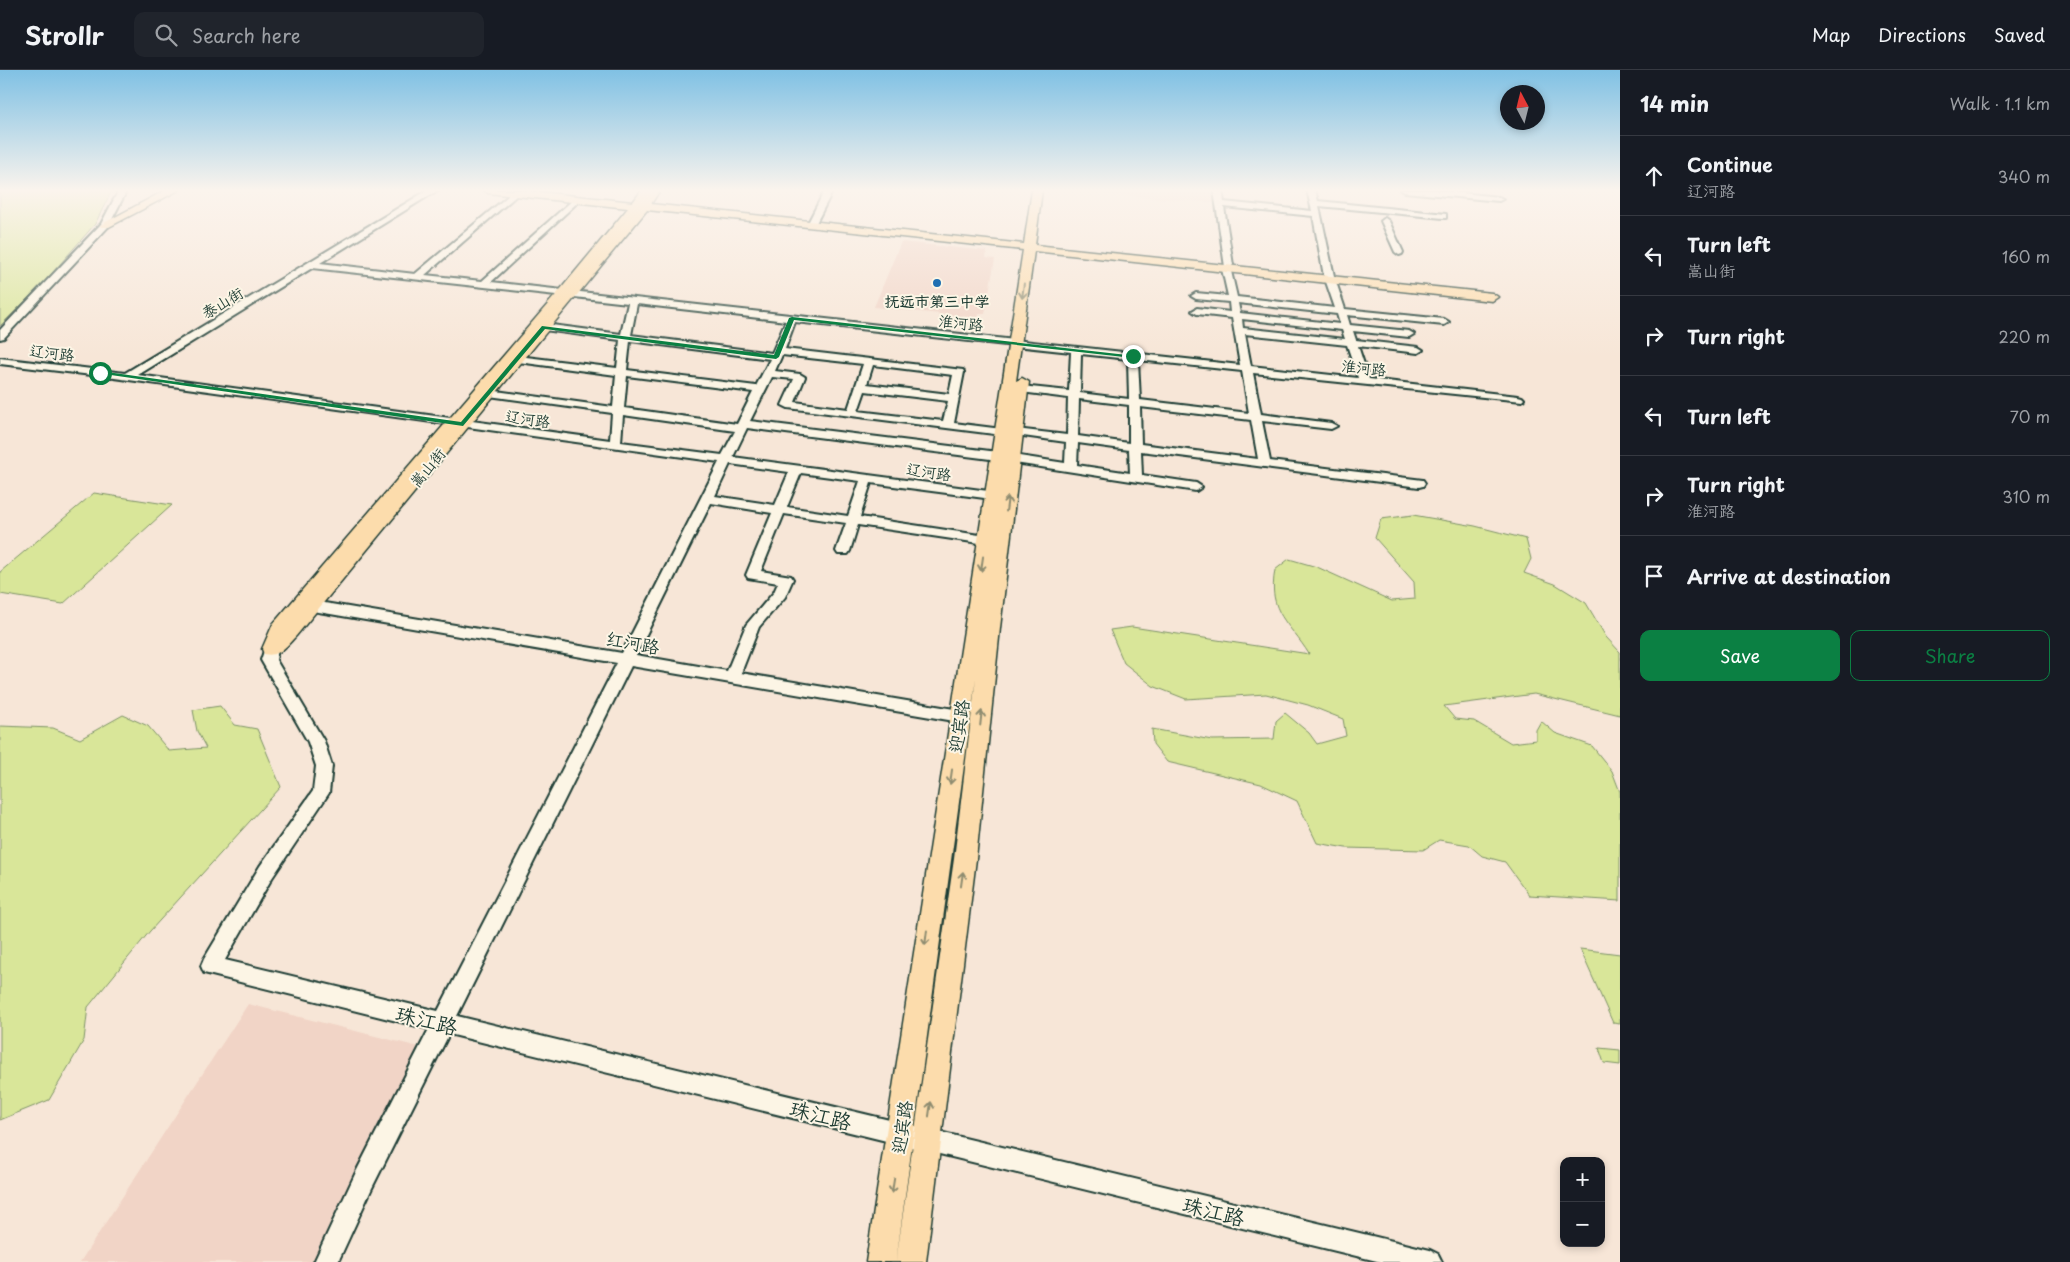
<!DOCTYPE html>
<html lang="en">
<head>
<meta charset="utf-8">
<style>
	:root { --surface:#171b24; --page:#20242c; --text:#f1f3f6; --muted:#9ea1a6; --line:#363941; --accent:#0b8043 }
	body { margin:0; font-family:"Playpen Sans","LXGW WenKai TC",sans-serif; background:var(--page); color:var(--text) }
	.controls { position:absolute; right:15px; bottom:15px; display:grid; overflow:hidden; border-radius:10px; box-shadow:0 2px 8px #0003 }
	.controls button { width:45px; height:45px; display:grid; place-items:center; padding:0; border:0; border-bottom:1px solid var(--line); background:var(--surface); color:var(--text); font:25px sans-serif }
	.compass { position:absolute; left:1500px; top:15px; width:45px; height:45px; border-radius:50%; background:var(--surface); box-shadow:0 2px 8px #0003; rotate:353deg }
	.stop { position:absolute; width:15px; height:15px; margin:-11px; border:4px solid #0b8043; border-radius:50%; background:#fff }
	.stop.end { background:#0b8043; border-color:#fff; box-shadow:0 1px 5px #0008 }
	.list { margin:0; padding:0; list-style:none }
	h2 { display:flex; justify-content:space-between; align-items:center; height:65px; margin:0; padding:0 20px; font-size:21px }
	h2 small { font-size:16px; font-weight:400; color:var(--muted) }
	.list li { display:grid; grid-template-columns:32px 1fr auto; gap:15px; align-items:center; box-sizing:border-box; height:80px; padding:0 20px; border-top:1px solid var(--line) }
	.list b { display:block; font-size:19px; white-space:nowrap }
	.list p { margin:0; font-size:16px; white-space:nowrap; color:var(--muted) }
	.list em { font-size:16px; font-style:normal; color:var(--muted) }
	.actions { display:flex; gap:10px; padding:15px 20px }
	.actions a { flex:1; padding:11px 0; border:1px solid var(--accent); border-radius:10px; text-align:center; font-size:18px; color:var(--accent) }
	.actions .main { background:var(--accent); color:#fff }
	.icon { flex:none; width:28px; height:28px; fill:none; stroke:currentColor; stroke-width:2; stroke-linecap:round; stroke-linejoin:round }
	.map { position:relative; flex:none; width:1620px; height:1192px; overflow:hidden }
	header { display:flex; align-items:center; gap:30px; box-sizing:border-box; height:70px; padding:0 25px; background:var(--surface); border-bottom:1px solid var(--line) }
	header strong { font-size:24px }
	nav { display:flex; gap:28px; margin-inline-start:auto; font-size:18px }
	.search { width:350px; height:45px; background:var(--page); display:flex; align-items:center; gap:12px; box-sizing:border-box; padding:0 18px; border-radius:10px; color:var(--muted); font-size:19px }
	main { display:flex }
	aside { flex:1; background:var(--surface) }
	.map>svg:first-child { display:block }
</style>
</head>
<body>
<header>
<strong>Strollr</strong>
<div class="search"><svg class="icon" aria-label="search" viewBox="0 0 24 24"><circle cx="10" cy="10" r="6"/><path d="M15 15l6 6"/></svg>Search here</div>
<nav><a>Map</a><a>Directions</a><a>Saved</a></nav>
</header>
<main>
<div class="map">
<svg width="1620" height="1192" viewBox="0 0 1620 1192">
	<rect width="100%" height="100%" fill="#f7e6d7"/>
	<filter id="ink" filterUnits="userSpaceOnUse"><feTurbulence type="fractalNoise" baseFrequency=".02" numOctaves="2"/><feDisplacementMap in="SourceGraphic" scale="10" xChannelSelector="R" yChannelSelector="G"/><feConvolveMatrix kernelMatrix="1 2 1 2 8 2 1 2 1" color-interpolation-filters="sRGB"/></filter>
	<g filter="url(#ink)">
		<g fill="#f1d4c6">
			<path d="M1106 120H1213L1216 133 1106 124Z"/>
			<path d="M901 172 987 181 986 188 995 189 985 244H979L978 248 874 237Z"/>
			<path d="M248 934 431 980 325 1192H80Z"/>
		</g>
		<g fill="#d9e699" stroke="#7c9266">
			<path d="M0 120H112L95 154 46 210 0 256Z"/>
			<path d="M94 423 172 435 63 534 0 524V502Z"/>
			<path d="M1413 445 1475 456 1526 469 1531 489 1524 503 1555 514 1586 533 1606 567 1620 582V645L1534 624 1444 636 1455 649 1474 651 1511 673 1536 670V660L1541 651 1555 663 1592 676 1612 701 1620 722V831L1529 825 1505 792 1482 786 1469 775 1439 770 1423 780 1346 778 1317 773 1297 731 1261 714 1167 692 1153 674 1152 659 1212 670 1274 669 1276 651 1285 643 1309 663 1317 674 1346 666 1343 649 1308 635 1266 624 1186 629 1153 616 1124 593 1110 560 1132 557 1309 584C1290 553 1267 543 1275 500L1289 489 1317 497 1392 531 1415 529 1414 512 1375 468 1381 449Z"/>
			<path d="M220 636 235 655 257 659 281 717 150 861 88 937 84 970 49 1030 0 1050V656L53 658 80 669 123 645 148 656 169 681 206 678 197 661 193 640Z"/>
			<path d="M1580 879 1620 884V954L1613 953Z"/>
			<path d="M1599 978 1620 980V995L1604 993Z"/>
		</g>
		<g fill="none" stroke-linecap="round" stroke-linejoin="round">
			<defs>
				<g id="minor">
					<path d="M119 120H127L108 157 4 268 0 269V260L101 154Z"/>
					<path d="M428 120H438L320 193 415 204 514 121 518 123 517 125 425 205 482 211 575 128 579 130 578 132 491 212 1240 295 1232 248 1197 244 1192 241 1197 238 1230 242 1229 232 1196 229 1191 226 1196 223 1228 226 1222 199 1225 197 1214 120H1222L1224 132 1312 141 1307 120H1315L1318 131 1446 144V148H1443L1319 136 1334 206 1345 239 1444 249 1449 252 1444 255 1347 245 1350 255 1409 261 1414 264 1409 267 1353 261 1356 270 1418 277 1423 280 1418 283 1358 276 1369 309 1518 326 1522 327 1524 329 1522 331 1253 303 1261 344 1331 353 1337 356 1331 359 1262 351 1270 391 1423 410 1425 413 1423 416 1419 417 1141 381 1142 405 1196 413 1202 417 1196 421 1009 392 1007 389 1009 386 1013 385 1065 393 1066 372 1016 365 1010 362 1016 359 1067 365 1068 328 1021 322 1016 319 1021 316 1069 321 1071 282 795 252 785 279 963 300 964 302 954 353 1002 359 1008 362 1002 365 788 338 782 335 794 309 772 307 750 351 998 382 1004 386 998 390 747 358 733 387 996 422 998 425 992 429 871 413 860 447 986 466 993 470 986 474 858 455 850 481 848 484H838L836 481 846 453 784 444 761 501 791 506 793 509 785 527 759 557 741 603 960 640 966 642 968 646 966 650 960 652 631 596 457 946 1430 1180 1438 1184 1442 1192H1381L449 964 372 1118 338 1192H314L356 1102 429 959 204 903 201 896 204 889 260 796 313 721 316 696 308 672 261 590 266 575 271 574 276 575 278 579 276 590 324 671 332 696 329 723 272 808 225 890 438 941 617 593 301 539 296 537 294 534 296 531 301 529 622 583 719 392 100 306 0 294V288L125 303ZM1224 137 1313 146 1324 206 1335 238 1237 227 1230 197 1233 195ZM312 198 628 233 621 264 544 254 539 257 544 260 620 270 617 298 518 286 513 289 518 292 616 305 613 337 489 320 484 323 489 326 612 343 610 370 138 305ZM1238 233 1337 244 1340 254 1240 243ZM637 234 786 251 772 283 631 265ZM1242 249 1342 260 1345 269 1243 258ZM1245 264 1347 275 1358 308 1251 296ZM630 271 770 289 756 316 627 300ZM1081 284 1128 289 1129 329 1080 323ZM782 285 863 294 848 339 795 332 805 307 800 304 775 301ZM1138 290 1242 301 1249 343 1140 330ZM873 295 953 305 949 324 867 314ZM627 306 753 322 737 354 624 338ZM865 321 948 331 943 351 858 341ZM1079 329 1129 335V373L1078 366ZM1140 337 1251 350 1258 389 1141 374ZM623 345 735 361 722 385 621 372ZM1078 373 1129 380 1130 403 1077 395ZM730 394 789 402 775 435 715 426ZM801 403 860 411 848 446 787 437ZM711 433 772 443 746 505 748 508 778 513 774 522 746 555 727 601 636 585Z"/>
					<path d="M825 120H833L816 153H810L809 151Z"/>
					<path d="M1401 120H1434L1499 127 1503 129 1499 131 1405 122Z"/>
					<path d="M1385 148 1389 151 1403 182 1402 184 1399 185 1395 182 1381 151Z"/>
				</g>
				<g id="major">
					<path d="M166 120H179L109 157H101L100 155Z"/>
					<path d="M483 120H520L633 132 642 120H660L651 134 1024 174 1032 120H1042L1035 175 1492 223 1498 227 1492 231 1034 181 1016 311 1022 308 1029 312 1000 558 976 789 926 1192H896L954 789 976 608 896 1192H866L1023 180 647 140 296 566C287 575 279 588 264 584L262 579 273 554 560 220 628 138 488 123Z"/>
				</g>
			</defs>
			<use href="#minor" stroke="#1f3d34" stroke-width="4"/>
			<use href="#major" stroke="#1f3d34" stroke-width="3"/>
			<use href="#minor" fill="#fcf5e5" fill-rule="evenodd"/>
			<use href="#major" fill="#fcdcac" fill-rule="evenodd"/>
		</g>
		<defs><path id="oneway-shaft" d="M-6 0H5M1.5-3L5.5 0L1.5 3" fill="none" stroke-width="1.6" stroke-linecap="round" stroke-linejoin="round" transform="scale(1.25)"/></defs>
		<g stroke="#8e8c70">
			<use href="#oneway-shaft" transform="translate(1023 221) rotate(97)"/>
			<use href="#oneway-shaft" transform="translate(1007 434) rotate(-83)"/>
			<use href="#oneway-shaft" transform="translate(982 494) rotate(98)"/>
			<use href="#oneway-shaft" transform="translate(981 648) rotate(-84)"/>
			<use href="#oneway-shaft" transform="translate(951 707) rotate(98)"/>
			<use href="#oneway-shaft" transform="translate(962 809) rotate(-82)"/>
			<use href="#oneway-shaft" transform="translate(926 868) rotate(97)"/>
			<use href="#oneway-shaft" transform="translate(930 1039) rotate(-82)"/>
			<use href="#oneway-shaft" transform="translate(893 1116) rotate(99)"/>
		</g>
	</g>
	<linearGradient id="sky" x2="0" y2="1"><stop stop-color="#80c1e4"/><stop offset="0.42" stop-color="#fbf4ed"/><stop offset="1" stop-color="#fbf4ed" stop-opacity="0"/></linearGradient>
	<rect width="1620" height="287" fill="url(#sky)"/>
	<path fill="#0b8043" d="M792 247 1136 286 1133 288 794 250 779 287 776 289 545 259 463 356 97 303 100 301 461 352 542 256 774 285 789 248Z"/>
	<circle fill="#1f6fb2" stroke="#fcf5e5" stroke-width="2" cx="937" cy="213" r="5"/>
	<g text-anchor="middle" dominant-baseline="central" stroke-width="4" stroke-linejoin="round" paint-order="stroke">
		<g font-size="15" font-weight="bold" fill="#1f3d34" stroke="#fcf5e5">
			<text x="937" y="230">抚远市第三中学</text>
		</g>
		<g font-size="15" fill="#1f3d34" stroke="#fcf5e5">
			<text transform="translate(222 232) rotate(-31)">泰山街</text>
			<text transform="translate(961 252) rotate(6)">淮河路</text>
			<text transform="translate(52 282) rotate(7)">辽河路</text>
			<text transform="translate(1364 297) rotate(6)">淮河路</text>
			<text transform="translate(528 348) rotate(8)">辽河路</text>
			<text transform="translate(427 397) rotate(-50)">嵩山街</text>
			<text transform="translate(929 401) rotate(8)">辽河路</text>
		</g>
		<g font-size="18" fill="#1f3d34" stroke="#fcf5e5">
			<text transform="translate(633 572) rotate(10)">红河路</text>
			<text transform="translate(958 656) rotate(-82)">迎宾路</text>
			<text transform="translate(901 1057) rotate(-82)">迎宾路</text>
		</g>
		<g font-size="21" fill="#1f3d34" stroke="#fcf5e5">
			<text transform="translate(427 949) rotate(14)">珠江路</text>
			<text transform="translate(821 1044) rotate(14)">珠江路</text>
			<text transform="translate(1214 1140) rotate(14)">珠江路</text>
		</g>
	</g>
</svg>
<div class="controls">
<button>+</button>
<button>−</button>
</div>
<svg class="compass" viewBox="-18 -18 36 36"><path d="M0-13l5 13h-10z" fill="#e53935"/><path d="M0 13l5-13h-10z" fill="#9ea1a6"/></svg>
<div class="stop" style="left:100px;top:303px"></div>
<div class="stop end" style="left:1133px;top:286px"></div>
</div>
<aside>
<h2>14 min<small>Walk · 1.1 km</small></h2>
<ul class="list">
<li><svg class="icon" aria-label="ahead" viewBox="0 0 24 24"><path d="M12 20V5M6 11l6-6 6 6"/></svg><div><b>Continue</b><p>辽河路</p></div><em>340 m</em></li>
<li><svg class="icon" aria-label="left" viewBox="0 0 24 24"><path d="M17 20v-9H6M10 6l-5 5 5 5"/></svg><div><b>Turn left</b><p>嵩山街</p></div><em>160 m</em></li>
<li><svg class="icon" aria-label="right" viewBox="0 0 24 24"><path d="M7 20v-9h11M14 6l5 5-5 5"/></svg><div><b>Turn right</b></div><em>220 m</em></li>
<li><svg class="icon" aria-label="left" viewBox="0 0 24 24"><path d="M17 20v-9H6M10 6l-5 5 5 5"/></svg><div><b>Turn left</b></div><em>70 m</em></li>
<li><svg class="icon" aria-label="right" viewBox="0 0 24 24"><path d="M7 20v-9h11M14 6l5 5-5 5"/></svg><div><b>Turn right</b><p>淮河路</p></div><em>310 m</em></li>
<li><svg class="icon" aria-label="arrive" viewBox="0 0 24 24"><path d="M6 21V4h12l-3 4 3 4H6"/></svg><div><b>Arrive at destination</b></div></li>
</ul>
<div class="actions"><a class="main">Save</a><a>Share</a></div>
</aside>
</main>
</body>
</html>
